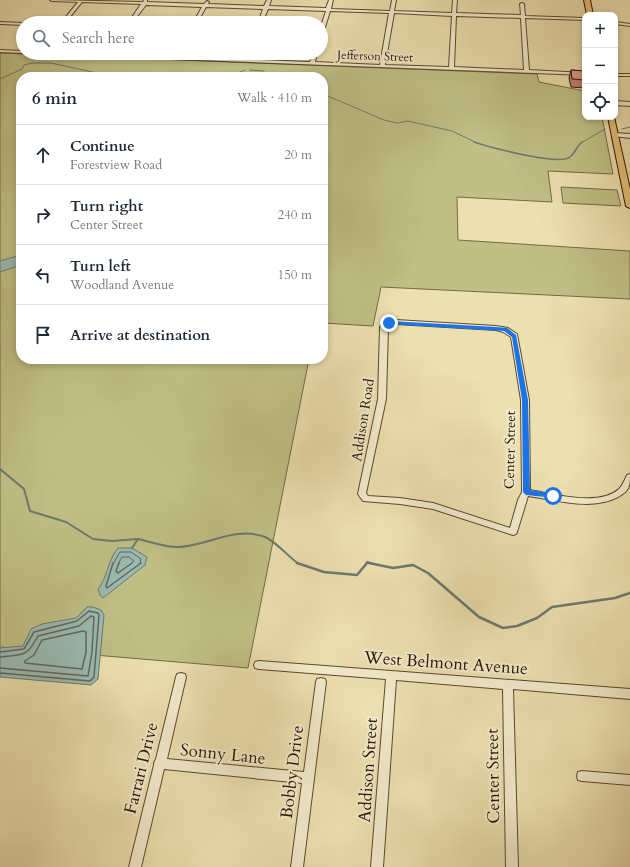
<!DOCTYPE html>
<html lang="en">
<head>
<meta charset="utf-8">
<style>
	:root { --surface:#fff; --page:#f2f2f3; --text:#1f2937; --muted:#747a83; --line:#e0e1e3 }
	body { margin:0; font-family:Cardo,serif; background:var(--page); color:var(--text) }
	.controls { position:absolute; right:12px; top:12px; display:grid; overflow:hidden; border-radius:8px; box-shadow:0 2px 6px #0003 }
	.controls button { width:36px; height:36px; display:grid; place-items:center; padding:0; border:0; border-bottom:1px solid var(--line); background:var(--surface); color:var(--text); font:20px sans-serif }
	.stop { position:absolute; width:12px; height:12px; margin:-9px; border:3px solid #1a73e8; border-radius:50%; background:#fff }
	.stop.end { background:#1a73e8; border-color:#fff; box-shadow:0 1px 4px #0008 }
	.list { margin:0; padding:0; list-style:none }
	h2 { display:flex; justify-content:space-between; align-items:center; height:52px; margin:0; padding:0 16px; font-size:17px }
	h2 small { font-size:13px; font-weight:400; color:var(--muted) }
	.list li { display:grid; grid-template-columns:26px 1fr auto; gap:12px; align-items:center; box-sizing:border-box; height:60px; padding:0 16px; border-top:1px solid var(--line) }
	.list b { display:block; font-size:15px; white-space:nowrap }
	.list p { margin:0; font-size:13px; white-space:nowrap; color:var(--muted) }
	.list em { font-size:13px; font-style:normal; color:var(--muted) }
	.icon { flex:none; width:22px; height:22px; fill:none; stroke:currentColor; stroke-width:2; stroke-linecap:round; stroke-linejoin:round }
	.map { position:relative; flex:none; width:630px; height:867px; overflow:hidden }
	.search { position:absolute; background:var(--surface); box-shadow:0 2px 6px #0003; left:16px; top:16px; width:312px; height:44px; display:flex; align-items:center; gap:10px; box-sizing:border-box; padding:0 14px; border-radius:22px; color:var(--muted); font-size:15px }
	.panel { position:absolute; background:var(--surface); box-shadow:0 2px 6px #0003; left:16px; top:72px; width:312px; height:292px; border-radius:16px }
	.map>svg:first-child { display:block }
</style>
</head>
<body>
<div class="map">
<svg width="630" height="867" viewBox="0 0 630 867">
	<rect width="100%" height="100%" fill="#ede0b0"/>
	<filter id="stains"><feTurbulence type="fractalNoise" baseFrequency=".005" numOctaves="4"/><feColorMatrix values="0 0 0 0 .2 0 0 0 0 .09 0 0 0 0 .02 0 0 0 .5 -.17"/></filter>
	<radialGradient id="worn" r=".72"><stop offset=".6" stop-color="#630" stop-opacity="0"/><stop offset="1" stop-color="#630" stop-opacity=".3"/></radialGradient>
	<g fill="#c0c086" stroke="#746a44">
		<path d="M0 53 537 74 539 82 585 91V117H602L613 174 548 171 552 202 457 197 458 240 630 251V299L381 287 373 326 323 323V77H21V359H309L248 668 0 647Z"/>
		<path d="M561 187 617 190 621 206 563 203Z"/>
	</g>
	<g fill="#9bbbb4" stroke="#6d796c">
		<path d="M21 255V265L0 272V261Z"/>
		<path d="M118 548H132L147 557 145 565 103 598 100 595 98 589C108 577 107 561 118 548Z"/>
		<path d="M87 607H93L101 610 104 615 98 679 91 685 0 677V648L23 646 31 629 42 624 76 618Z"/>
	</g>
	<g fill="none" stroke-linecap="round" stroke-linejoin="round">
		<g stroke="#62685a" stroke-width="1">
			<path d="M113 564 120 552H131L141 559 140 564"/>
			<path d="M118 564 122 557H129L134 561 131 564"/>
		</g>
		<g stroke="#62685a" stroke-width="1.5">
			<path d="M113 563 106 586 107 588 141 563"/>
			<path d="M119 563 116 571 118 573 132 563"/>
			<path d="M83 631 86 632V652L82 669 25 663V661L34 655 42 640Z"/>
			<path d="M0 652 24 649 34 632 77 621 89 611 98 613 99 615 94 677 90 681 0 673"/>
			<path d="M0 657C24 654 26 658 38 636L79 626 91 616 94 617 92 652 88 676 0 668"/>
		</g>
		<g stroke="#6d796c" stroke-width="1">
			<path d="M250 70 264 71"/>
			<path d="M268 73 273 75"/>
			<path d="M228 77 245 70"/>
			<path d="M0 79 22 69 24 65 33 63H51L97 73 130 77"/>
			<path d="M323 94 384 120 397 123 408 121 452 131 477 143"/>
			<path d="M622 129 630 127"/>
			<path d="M581 143 605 129"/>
		</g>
		<path stroke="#6d796c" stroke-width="1.5" d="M474 142C489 147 559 166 570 157 575 153 577 146 582 142"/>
		<g stroke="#6d796c" stroke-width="2">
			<path d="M0 469 24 489 30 511 66 522 93 539 112 541 138 539"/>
			<path d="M132 548 138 539C152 542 166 548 180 547 208 545 237 526 265 537 278 543 287 556 299 564"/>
			<path d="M366 564 367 562 374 564"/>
		</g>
		<g stroke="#6d796c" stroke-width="2.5">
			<path d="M297 563 324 572 357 575 367 563"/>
			<path d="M369 563 393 568 413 565 428 573 479 617 503 628 517 626 537 618 552 607 615 598 630 593"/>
		</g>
		<defs>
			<g id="minor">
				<path d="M50 0 143 2 144 0H147V2L204 4 207 1 209 2 208 4 264 6 267 0H271L269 6 326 8 329 0H333L331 9 390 11 392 0H396L394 11 452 13 453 0H457L456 13 521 15 520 4 522 3 524 4 525 16 585 18V20L525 18 529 70 585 73V75L43 54 41 53H80L310 62 313 53H317L315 62 380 65 389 13 330 11 323 34 321 35V26L326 11 268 9 262 23H258L263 9 206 7 197 23H193L202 7 146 5 132 23H128L141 4 82 2 65 23H61L78 2 52 1ZM394 13 452 16 449 67 385 65ZM456 16 521 18 524 70 454 67Z"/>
				<path d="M0 22 23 23H24H23V25L0 24Z"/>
				<path d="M615 22 630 24V26L615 24Z"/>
				<path d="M0 50 23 51V53H25H23L0 52Z"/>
				<rect x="615" y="74" width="15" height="2"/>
				<path d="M615 101 630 102V106L615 105Z"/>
				<path d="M615 133 630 134V138L613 136 612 135Z"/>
				<path d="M396 320 496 326 508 328 517 334 529 400 530 490C554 494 599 507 619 489 623 485 625 479 627 475L630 474C630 478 630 483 629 486 627 492 623 494 618 497 591 511 557 500 528 496L517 532 516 534 513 535 433 509 400 504 363 501 358 494 378 399 380 327 385 322ZM396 324 496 330 503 332 511 337 521 400 522 492 518 500 510 528 433 503 400 498 368 496 366 493 386 399 388 328 389 326Z"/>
				<path d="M259 661 630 689V699L513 689 518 867H506L503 689 396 680 383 867H371L386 679 259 669 255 668 254 665 255 662Z"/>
				<path d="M181 673 185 674 186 677 167 759 304 772 316 682 317 679 321 678 325 679 326 682 303 867H291L302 783 164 769 141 867H129L154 765V763L156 759 176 677 177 674Z"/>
				<path d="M582 771 630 775V785L582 781 578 780 577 776 578 772Z"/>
			</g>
			<g id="major">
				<path d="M584 0H590L593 15H587Z"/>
				<path d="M608 117H614L630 189V208L626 206Z"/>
			</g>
		</defs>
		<use href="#minor" stroke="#5a482d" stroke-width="2"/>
		<use href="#major" stroke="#291501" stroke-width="2"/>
		<use href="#minor" fill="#f3ebcc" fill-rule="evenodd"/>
		<use href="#major" fill="#e6c078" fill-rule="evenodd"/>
	</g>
	<path fill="#c58376" stroke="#291501" d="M571 70 585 71V88L571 87 569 78Z"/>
	<path fill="#e59889" stroke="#291501" d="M571 70 585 71V80L572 79Z"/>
	<path fill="#1a73e8" d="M389 321 496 327 507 328 516 335 528 400 530 490 555 494V498L526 495 523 492 522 400 512 337 504 331 387 324Z"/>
	<g text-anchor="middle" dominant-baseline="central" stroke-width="4" stroke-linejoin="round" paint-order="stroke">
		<g font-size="12" fill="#291501" stroke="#f3ebcc">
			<text transform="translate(375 56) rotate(2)">Jefferson Street</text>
		</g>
		<g font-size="14" fill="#291501" stroke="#f3ebcc">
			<text transform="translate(363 420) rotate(-81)">Addison Road</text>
			<text transform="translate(510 450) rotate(-89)">Center Street</text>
		</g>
		<g font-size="17" fill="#291501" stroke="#f3ebcc">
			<text transform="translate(446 663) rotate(4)">West Belmont Avenue</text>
			<text transform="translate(223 754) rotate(6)">Sonny Lane</text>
			<text transform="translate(141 768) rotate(-76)">Farrari Drive</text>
			<text transform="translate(368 770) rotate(-86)">Addison Street</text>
			<text transform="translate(292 772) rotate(-83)">Bobby Drive</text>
			<text transform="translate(493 776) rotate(-91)">Center Street</text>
		</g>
	</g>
	<rect width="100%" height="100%" filter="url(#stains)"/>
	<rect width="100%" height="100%" fill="url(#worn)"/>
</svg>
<div class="controls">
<button>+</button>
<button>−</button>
<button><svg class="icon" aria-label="locate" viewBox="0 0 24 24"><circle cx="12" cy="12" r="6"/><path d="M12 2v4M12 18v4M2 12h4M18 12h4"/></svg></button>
</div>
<div class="stop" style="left:553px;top:496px"></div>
<div class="stop end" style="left:389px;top:323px"></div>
<div class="search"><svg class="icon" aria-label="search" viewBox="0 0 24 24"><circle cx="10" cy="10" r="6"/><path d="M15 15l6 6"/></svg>Search here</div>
<section class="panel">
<h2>6 min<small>Walk · 410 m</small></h2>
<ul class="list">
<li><svg class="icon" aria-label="ahead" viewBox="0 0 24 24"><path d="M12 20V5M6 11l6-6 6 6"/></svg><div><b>Continue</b><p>Forestview Road</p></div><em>20 m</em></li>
<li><svg class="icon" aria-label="right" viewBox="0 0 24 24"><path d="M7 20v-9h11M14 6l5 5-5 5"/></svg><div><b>Turn right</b><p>Center Street</p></div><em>240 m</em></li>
<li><svg class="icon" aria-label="left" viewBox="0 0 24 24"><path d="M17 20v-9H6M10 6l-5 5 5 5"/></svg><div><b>Turn left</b><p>Woodland Avenue</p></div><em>150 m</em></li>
<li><svg class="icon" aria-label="arrive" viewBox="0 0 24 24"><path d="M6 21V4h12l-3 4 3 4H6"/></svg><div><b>Arrive at destination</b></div></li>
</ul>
</section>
</div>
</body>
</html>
